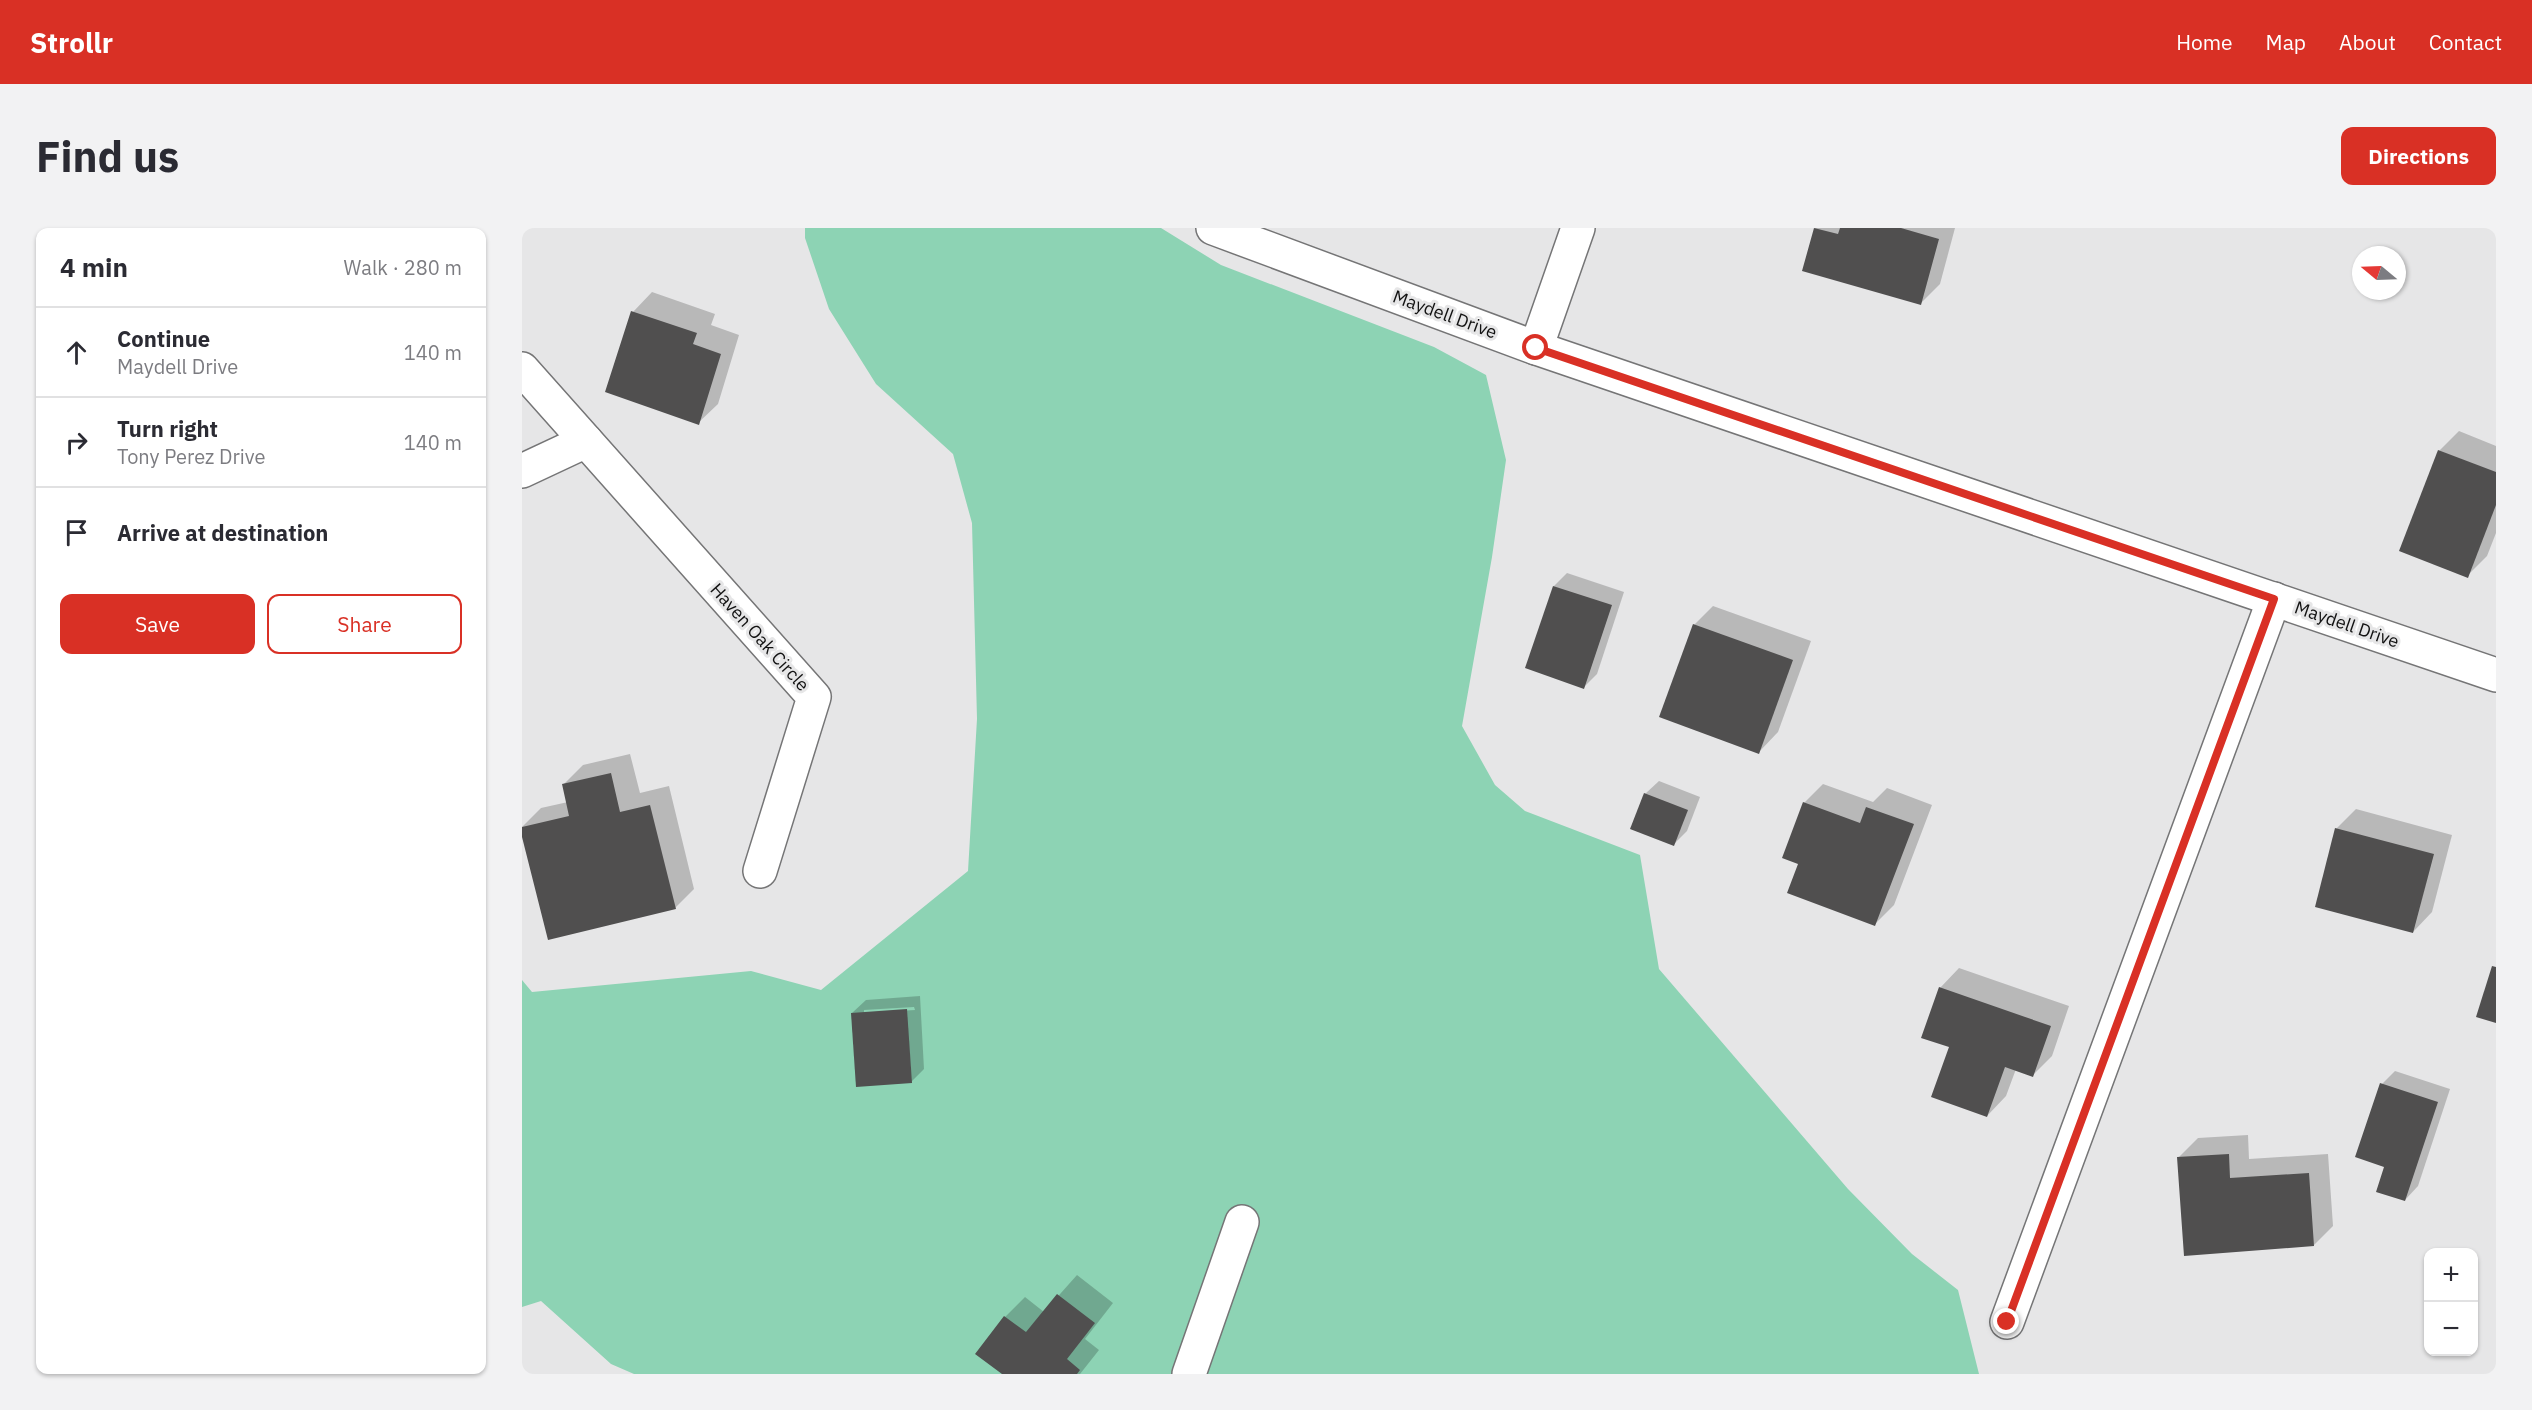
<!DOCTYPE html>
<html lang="en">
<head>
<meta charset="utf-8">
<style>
	:root { --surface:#fff; --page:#f2f2f3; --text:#2b2b33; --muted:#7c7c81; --line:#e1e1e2; --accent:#d93025 }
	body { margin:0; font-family:"IBM Plex Sans",sans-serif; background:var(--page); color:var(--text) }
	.controls { position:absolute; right:18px; bottom:18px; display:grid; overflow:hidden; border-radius:12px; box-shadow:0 2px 4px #0004 }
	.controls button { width:54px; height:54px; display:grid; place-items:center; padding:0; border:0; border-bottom:2px solid var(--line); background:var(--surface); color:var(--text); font:30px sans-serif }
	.compass { position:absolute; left:1830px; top:18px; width:54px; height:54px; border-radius:50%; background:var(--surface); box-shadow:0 2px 4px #0004; rotate:289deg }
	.stop { position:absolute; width:18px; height:18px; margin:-14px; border:4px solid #d93025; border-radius:50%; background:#fff }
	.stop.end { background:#d93025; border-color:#fff; box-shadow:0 2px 6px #0008 }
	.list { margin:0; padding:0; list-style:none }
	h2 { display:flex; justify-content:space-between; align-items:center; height:78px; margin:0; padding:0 24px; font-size:26px }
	h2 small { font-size:20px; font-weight:400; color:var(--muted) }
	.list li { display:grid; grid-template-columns:39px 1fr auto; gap:18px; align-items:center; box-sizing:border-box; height:90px; padding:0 24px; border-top:2px solid var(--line) }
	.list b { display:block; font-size:22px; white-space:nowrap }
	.list p { margin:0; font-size:20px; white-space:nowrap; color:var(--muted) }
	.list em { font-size:20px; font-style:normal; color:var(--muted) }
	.actions { display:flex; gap:12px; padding:18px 24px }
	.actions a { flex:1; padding:14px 0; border:2px solid var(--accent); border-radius:12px; text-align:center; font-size:21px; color:var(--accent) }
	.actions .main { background:var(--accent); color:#fff }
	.icon { flex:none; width:33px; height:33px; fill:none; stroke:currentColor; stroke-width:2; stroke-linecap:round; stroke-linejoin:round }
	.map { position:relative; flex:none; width:1974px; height:1146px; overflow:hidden; border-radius:12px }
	header { display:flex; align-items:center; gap:36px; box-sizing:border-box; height:84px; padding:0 30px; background:var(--accent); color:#fff }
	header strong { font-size:28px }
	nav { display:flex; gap:33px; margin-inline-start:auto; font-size:21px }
	.intro { display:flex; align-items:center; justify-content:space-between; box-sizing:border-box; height:144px; padding:0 36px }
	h1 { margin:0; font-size:42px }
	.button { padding:15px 27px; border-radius:12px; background:var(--accent); color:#fff; font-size:21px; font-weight:700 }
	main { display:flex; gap:36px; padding:0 36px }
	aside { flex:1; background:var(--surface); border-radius:12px; box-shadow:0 2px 4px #0004 }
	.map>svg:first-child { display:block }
</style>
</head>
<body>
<header>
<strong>Strollr</strong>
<nav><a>Home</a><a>Map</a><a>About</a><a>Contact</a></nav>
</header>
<div class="intro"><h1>Find us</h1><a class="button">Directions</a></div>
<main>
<aside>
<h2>4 min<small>Walk · 280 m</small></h2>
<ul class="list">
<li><svg class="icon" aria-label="ahead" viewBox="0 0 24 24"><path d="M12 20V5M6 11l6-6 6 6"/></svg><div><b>Continue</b><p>Maydell Drive</p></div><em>140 m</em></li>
<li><svg class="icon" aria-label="right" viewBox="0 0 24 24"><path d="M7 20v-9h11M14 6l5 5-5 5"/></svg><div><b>Turn right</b><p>Tony Perez Drive</p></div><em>140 m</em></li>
<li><svg class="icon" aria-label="arrive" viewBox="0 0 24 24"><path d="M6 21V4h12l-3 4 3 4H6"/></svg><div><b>Arrive at destination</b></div></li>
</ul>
<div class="actions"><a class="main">Save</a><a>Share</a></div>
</aside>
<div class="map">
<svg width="1974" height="1146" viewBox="0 0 1974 1146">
	<rect width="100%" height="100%" fill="#e6e6e7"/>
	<path fill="#8dd3b4" d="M283 0H639L699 37 912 119 964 147 984 232 970 329 940 498 973 557 1003 583 1118 627 1137 741 1326 961 1390 1026 1436 1062 1457 1146H112L89 1136 19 1073 0 1079V752L10 764 229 743 299 762 446 643 455 491 450 295 431 226 354 156 307 81 283 10Z"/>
	<g fill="#0003" fill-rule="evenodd">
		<path d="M1293 0H1433L1418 56 1399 75 1282 42Z"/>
		<path d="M130 64 193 86 189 97 217 107 196 176 176 195 111 84Z"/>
		<path d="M1937 203 1974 218V305L1965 328 1945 348 1917 223Z"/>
		<path d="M1045 345 1102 364 1075 446 1062 459 1032 358Z"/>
		<path d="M1191 378 1289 413 1256 504 1237 524 1172 397Z"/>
		<path d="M108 526 118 565 147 558 172 661 153 680 0 603V599L19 580 46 574 41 557 61 537Z"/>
		<path d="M1137 553 1178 569 1165 603 1152 616 1123 566Z"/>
		<path d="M1301 556 1351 574 1365 560 1410 577 1372 677 1353 696 1278 635 1282 575Z"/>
		<path d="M1834 581 1930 607 1910 684 1891 704 1814 601Z"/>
		<path d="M1437 740 1547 778 1530 828 1511 847 1494 841 1484 868 1465 888 1429 818 1418 760Z"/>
		<path d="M398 768 402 841 389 854 330 785 344 772ZM392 779 393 782 342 785V782Z"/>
		<path d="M1873 843 1928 861 1896 958 1883 972 1864 938 1860 856Z"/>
		<path d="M1726 907 1727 931 1806 926 1811 998 1792 1017 1656 930 1676 910Z"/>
		<path d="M555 1047 591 1075 563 1111 577 1122 558 1146H483L455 1125 483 1089 503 1069 522 1084Z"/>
	</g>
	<g fill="#504f4f">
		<path d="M1292 0 1316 6 1318 0H1379L1417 11 1399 77 1280 43Z"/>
		<path d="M109 83 175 105 171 116 199 126 177 197 83 164Z"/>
		<path d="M1916 222 1974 244V277L1946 350 1877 323Z"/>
		<path d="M1031 358 1090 377 1062 461 1003 440Z"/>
		<path d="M1171 396 1271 432 1237 526 1137 489Z"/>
		<path d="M89 545 98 584 128 577 154 681 26 712 0 609V599L47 588 40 556Z"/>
		<path d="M1122 565 1166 582 1152 618 1108 601Z"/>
		<path d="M1281 574 1338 595 1344 579 1392 596 1353 698 1265 665 1276 636 1260 630Z"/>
		<path d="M1813 600 1912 626 1891 705 1793 679Z"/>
		<path d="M1970 738 1974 739V795L1954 789Z"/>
		<path d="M1417 759 1529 798 1511 849 1483 839 1465 889 1409 869 1427 819 1399 810Z"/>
		<path d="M385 781 390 855 334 859 329 785Z"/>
		<path d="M1858 855 1916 874 1883 973 1854 964 1862 939 1833 929Z"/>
		<path d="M1707 926 1708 950 1787 945 1792 1018 1662 1028 1655 929Z"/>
		<path d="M535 1066 573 1095 545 1131 558 1142 555 1146H480L453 1126 482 1088 504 1104Z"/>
	</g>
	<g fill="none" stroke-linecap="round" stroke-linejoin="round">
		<defs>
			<g id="minor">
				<path d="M691 0 1014 120 1974 447"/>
				<path d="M1014 120 1056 0"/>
				<path d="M0 141 292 469 238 643"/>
				<path d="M0 243 64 213"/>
				<path d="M1485 1094 1752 371"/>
				<path d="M667 1146 720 994"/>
			</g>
		</defs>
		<use href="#minor" stroke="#757576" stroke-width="36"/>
		<use href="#minor" stroke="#fff" stroke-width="33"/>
	</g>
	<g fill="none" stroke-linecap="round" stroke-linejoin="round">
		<path stroke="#d93025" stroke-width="8" d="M1014 120 1752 371 1485 1094"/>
	</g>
	<g text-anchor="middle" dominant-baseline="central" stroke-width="6" stroke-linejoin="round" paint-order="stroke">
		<g font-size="18" fill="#121212" stroke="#e6e6e7">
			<text transform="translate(923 86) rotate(20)">Maydell Drive</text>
			<text transform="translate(1825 396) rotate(19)">Maydell Drive</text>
			<text transform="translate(238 409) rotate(48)">Haven Oak Circle</text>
		</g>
	</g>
</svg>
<div class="controls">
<button>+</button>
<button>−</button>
</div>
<svg class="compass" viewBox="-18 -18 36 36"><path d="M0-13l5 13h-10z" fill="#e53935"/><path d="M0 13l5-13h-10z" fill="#7c7c81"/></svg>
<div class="stop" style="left:1014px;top:120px"></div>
<div class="stop end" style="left:1485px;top:1094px"></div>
</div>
</main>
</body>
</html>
